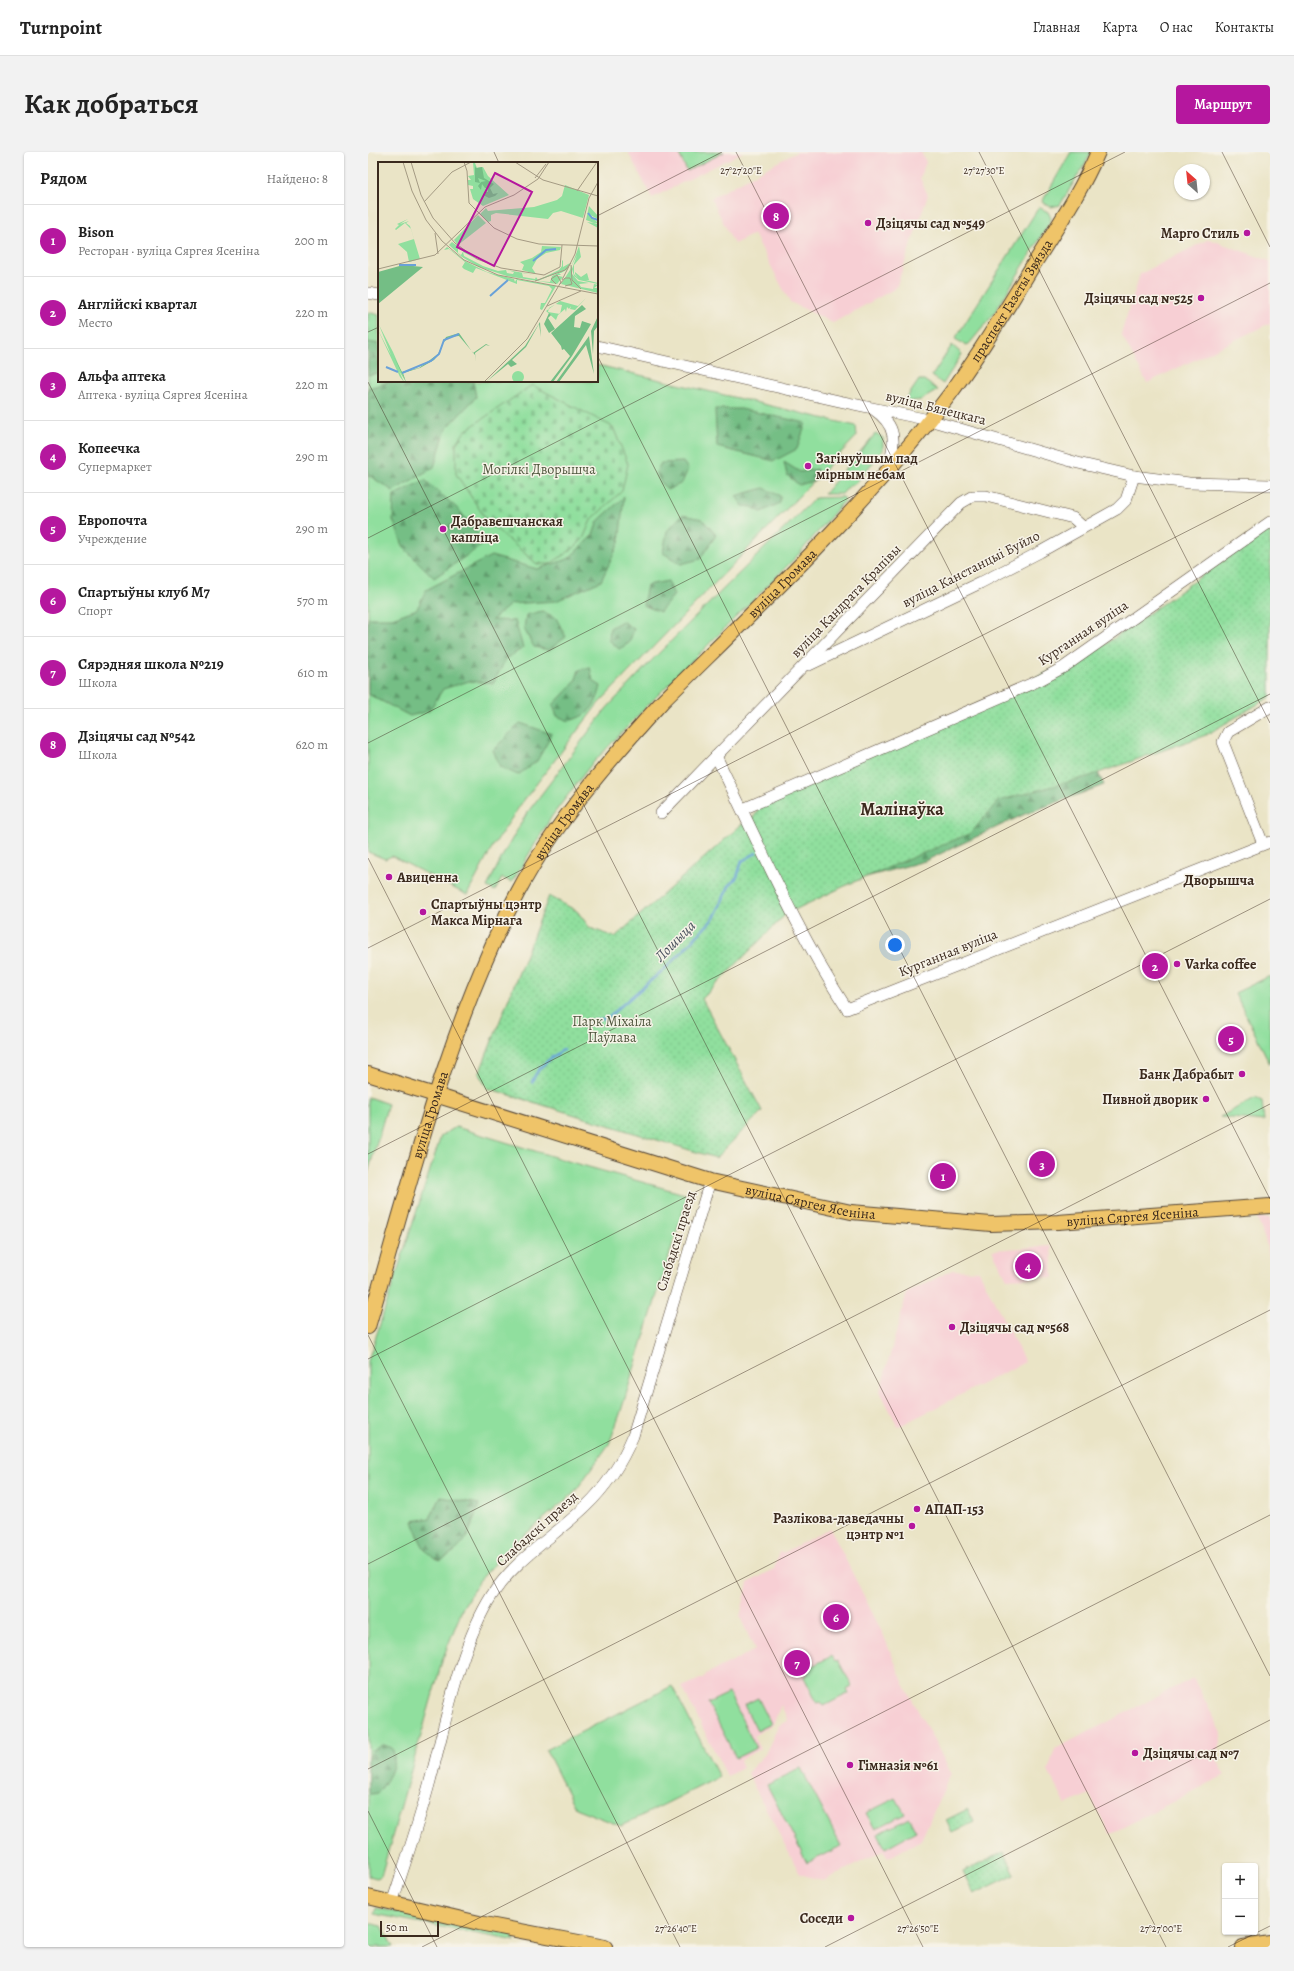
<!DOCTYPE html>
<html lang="ru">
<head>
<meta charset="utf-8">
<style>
	:root { --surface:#fff; --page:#f2f2f2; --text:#222; --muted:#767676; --line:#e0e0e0; --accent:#b5179e }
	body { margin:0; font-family:Alegreya,serif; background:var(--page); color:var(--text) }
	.controls { position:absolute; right:12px; bottom:12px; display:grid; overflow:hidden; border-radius:4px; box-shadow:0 1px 3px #0004 }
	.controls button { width:36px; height:36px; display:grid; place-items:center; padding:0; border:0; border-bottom:1px solid var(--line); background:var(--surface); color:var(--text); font:20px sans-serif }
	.compass { position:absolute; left:806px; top:12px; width:36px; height:36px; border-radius:50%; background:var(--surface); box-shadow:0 1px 3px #0004; rotate:333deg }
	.scale { position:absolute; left:12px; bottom:10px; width:59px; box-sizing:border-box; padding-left:4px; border:2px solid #3b2a1e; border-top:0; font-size:11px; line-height:14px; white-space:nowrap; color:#3b2a1e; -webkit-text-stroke:3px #f7f3e8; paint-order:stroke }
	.you { position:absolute; left:527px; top:793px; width:14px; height:14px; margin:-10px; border:3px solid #fff; border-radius:50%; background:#1a73e8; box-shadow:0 0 0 6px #1a73e833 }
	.badge { display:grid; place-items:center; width:26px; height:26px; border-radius:50%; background:var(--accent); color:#fff; font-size:13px; font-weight:700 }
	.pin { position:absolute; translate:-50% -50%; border:2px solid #fff; box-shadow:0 1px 4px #0006 }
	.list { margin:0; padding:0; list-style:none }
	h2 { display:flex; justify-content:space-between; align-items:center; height:52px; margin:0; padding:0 16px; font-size:17px }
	h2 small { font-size:13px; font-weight:400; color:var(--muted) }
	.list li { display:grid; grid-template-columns:26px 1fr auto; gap:12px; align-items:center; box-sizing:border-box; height:72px; padding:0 16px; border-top:1px solid var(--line) }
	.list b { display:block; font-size:15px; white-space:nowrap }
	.list p { margin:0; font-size:13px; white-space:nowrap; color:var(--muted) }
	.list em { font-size:13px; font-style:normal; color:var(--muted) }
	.map { position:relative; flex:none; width:902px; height:1795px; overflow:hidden; border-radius:4px }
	header { display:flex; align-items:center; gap:24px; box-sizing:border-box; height:56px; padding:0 20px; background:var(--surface); border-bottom:1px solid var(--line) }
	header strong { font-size:19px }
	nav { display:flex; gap:22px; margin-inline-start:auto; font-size:14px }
	.intro { display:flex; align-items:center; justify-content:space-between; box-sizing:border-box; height:96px; padding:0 24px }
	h1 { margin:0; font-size:28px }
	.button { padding:10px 18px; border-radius:4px; background:var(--accent); color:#fff; font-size:14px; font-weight:700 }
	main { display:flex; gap:24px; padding:0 24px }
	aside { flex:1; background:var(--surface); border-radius:4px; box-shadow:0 1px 3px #0004 }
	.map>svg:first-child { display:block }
</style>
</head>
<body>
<header>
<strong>Turnpoint</strong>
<nav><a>Главная</a><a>Карта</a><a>О нас</a><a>Контакты</a></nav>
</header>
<div class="intro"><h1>Как добраться</h1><a class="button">Маршрут</a></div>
<main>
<aside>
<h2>Рядом<small>Найдено: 8</small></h2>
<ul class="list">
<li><span class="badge">1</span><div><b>Bison</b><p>Ресторан · вуліца Сяргея Ясеніна</p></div><em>200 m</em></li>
<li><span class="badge">2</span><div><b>Англійскі квартал</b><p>Место</p></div><em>220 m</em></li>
<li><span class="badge">3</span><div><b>Альфа аптека</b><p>Аптека · вуліца Сяргея Ясеніна</p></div><em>220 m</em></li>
<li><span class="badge">4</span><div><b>Копеечка</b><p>Супермаркет</p></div><em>290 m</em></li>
<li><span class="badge">5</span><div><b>Европочта</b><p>Учреждение</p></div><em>290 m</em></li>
<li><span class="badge">6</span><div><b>Спартыўны клуб М7</b><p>Спорт</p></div><em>570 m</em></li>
<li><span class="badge">7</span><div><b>Сярэдняя школа №219</b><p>Школа</p></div><em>610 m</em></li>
<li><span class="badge">8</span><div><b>Дзіцячы сад №542</b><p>Школа</p></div><em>620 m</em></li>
</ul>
</aside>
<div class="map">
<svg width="902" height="1795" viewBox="0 0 902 1795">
	<defs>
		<pattern id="forest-firs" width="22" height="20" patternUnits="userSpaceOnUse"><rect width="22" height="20" fill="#74be85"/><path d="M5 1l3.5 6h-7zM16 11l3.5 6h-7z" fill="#609b6c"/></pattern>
		<pattern id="cemetery-stones" width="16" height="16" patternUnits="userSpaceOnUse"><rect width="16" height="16" fill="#90df9e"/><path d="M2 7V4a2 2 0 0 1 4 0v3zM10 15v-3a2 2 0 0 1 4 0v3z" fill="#7dc088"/></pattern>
		<pattern id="park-dots" width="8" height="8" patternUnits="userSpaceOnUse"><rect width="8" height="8" fill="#90df9e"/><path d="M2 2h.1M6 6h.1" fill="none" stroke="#7dc088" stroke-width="1.8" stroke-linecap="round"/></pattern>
	</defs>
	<rect width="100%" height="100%" fill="#f7f3e8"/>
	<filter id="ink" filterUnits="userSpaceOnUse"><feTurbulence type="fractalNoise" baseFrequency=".025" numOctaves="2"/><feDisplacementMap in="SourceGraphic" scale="8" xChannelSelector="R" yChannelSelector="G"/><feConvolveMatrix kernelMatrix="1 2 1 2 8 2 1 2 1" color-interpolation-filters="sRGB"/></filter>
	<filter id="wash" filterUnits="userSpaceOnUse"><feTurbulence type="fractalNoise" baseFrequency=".012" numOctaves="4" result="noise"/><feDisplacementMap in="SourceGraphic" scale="16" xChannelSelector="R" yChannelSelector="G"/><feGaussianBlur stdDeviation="0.9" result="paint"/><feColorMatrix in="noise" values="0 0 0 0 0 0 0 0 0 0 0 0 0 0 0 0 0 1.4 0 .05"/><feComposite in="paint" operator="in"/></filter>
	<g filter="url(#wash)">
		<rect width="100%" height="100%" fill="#eae4c6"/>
		<g fill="#f7cfd4">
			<path d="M260 0H375L284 46Z"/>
			<path d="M429 0H553L558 10 552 26 560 43 528 136 465 171 422 150 386 82 366 92 343 46Z"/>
			<path d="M841 87 902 109V171L779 231 753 182 772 122Z"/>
			<path d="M889 1066H902V1108L898 1091Z"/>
			<path d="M683 1094 685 1125 639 1127 624 1098Z"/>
			<path d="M584 1118 611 1119 657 1210 530 1275 512 1239 539 1141Z"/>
			<path d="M462 1376 515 1482 536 1532 583 1621 553 1688 520 1706 515 1699 455 1729 432 1722 379 1621 397 1602 411 1573 420 1569 413 1553 405 1573 385 1584 392 1597 372 1608 375 1616 359 1624 314 1535 332 1527H336L338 1522 387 1498 372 1465 380 1431 406 1417 411 1400 415 1401Z"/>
			<path d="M825 1526 854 1581 848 1605 857 1623 742 1682 721 1642 698 1653 680 1619 687 1597Z"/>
		</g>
		<g fill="#90df9e" stroke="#66845e">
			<path d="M310 0H356L319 19Z"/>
			<path d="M703 0H724L692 53 683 55 674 50Z"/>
			<path d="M671 55 680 60 683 66 682 70 625 163 601 192 598 193 587 187Z"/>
			<path d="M0 160 11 163V229H229V213L488 274 489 284 230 552 153 652 125 694 99 743 24 704 17 707 0 700Z"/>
			<path d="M584 193 594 202 575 232 564 224Z"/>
			<path d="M551 228H556L570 238 553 248 536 250Z"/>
			<path d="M508 281 515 286V298L487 332 482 333 474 342H456Z"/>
			<path d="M475 345 477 347 476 349 430 403 280 553 222 614 184 664 144 730 134 726 127 739 119 735 136 701 159 661 238 557 284 508 447 346Z"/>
			<path d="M902 824V912L867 841Z"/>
			<path d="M0 945 20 952 0 1021Z"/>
			<path d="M887 946 894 949 896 969 852 965Z"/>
			<path d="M88 975 203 1010 320 1043 252 1262 241 1292 206 1341 141 1396 111 1429 95 1455 75 1506 13 1724 9 1726 0 1724V1209L73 984Z"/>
			<path d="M464 1504 467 1509 470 1508 484 1534 479 1537 481 1541 456 1554 453 1550 449 1551 436 1525 440 1522 438 1517Z"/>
			<path d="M304 1534 351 1625 253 1674 207 1656 178 1598Z"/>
			<path d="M361 1541 388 1596 368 1606 340 1551Z"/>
			<path d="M390 1546 403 1572 389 1579 376 1553Z"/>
			<path d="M433 1616 473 1694 439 1711 399 1633Z"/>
			<path d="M528 1646 537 1662 507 1677 498 1661Z"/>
			<path d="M541 1666 548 1679 517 1696 510 1682Z"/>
			<path d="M8 1756 143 1782 147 1789 6 1762Z"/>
			<path d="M0 1771 14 1774 25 1795H0Z"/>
		</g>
		<g fill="url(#forest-firs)" stroke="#587452">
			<path d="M0 190 11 192V221L0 223Z"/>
			<path d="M25 229H105L108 245 78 277 66 315 25 339 2 324 0 325V236Z"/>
			<path d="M347 257H373L438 271 429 297 406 309 349 295Z"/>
			<path d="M315 310 320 317 314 331 299 338 292 329 288 320 293 311Z"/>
			<path d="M416 310 432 320 449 317V328L431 333 419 323Z"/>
			<path d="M57 328 91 358 117 391 66 426 36 396 25 368 26 343Z"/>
			<path d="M396 336 412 344V351L393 360 384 355 375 354 368 344Z"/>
			<path d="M256 345 251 391 233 429 188 449 143 452 124 468 147 469 155 496 138 507 125 531 101 529 75 537 61 559 42 564 0 542V466H24L49 457 58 438 123 404 169 417 200 407 225 383 230 369Z"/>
			<path d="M314 363 334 367 348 383 332 407 313 412 295 401 299 379Z"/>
			<path d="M300 429 306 443 292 460 275 453 279 433Z"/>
			<path d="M174 459 188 466 198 485 181 498 166 495 156 477 158 463Z"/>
			<path d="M254 469 266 477 261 491 251 497 241 488 242 476Z"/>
			<path d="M222 515 225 529 233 534C228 555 221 563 201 569L189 564 185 553 207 530 211 518Z"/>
			<path d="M152 571 184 582 169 609 150 623 132 615 125 598Z"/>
			<path d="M723 606 736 633 657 662 557 709 443 740 456 718Z"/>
			<path d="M73 1345 111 1352C101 1380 101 1394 72 1408 54 1401 51 1386 45 1369L62 1366Z"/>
			<path d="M16 1593 24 1596C31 1612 19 1628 10 1641L4 1642 0 1640V1607L4 1598Z"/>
		</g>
		<path fill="url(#cemetery-stones)" stroke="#66845e" d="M164 233 245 275 260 312 254 339 223 368 215 387 206 396 182 412H169L120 370 88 322V292L97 279Z"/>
		<g fill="url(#park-dots)" stroke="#66845e">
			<path d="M902 375V545L838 583 722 624 630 649 603 681 481 732 418 762 334 847 394 959 348 1006 119 936 111 922 181 744 209 759 222 776 247 785 373 673 386 665 392 653 732 496Z"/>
			<path d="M600 1657 606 1670 584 1681 578 1668Z"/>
			<path d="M636 1700 647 1722 606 1742 595 1720Z"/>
		</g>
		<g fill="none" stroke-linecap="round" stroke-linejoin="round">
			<g stroke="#69a1d8" stroke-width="2.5">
				<path d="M218 871C226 866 233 869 240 865L301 813 346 766 361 734 369 725 374 709 388 701"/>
				<path d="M164 930C170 914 182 907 196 897"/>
			</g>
		</g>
	</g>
	<g filter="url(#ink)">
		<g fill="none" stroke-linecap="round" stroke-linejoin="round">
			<defs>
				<g id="minor">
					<path d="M0 141 11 143"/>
					<path d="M229 194 471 249 561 268 710 311 766 324 821 331 902 333"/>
					<path d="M505 257C530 274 527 289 521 315"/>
					<path d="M441 513 612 431 672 400 749 357 758 348 766 324"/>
					<path d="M348 604C390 689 427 777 479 857L902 690"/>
					<path d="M375 657 672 528 696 515 902 370"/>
					<path d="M293 661 593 351 605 344H618L705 366 715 375"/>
					<path d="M895 692 855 590 860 580 902 555"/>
					<path d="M24 1751C37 1711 51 1670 62 1629 78 1570 91 1495 124 1443 148 1406 187 1384 218 1354 239 1334 254 1310 265 1284L342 1029"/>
				</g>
				<g id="major">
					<path id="s1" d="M0 922 342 1029 483 1060 623 1072 690 1070 902 1054"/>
					<path id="s2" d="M0 1175C42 1031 80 873 150 740 185 673 243 606 294 550 394 451 497 355 582 242 611 203 636 161 661 120 685 81 712 42 730 0"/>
					<path d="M0 1745 111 1771 237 1795"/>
					<path d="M875 1795 902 1791"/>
				</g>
			</defs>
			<use href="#minor" stroke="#554637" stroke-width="12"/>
			<use href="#major" stroke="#554637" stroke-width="16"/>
			<use href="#minor" stroke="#fff" stroke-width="11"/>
			<use href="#major" stroke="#efc469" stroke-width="14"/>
		</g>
	</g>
	<path fill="none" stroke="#3b2a1e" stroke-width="1" stroke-opacity="0.45" d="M126 0 131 11M368 0 902 1047M611 0 902 571M854 0 902 95M229 64 354 0M0 180 11 175M229 203 902 1524M0 230 798 1795M0 386 757 0M0 591 902 131M0 706 555 1795M0 796 902 337M0 1002 902 542M0 1183 312 1795M0 1207 902 747M0 1412 902 952M0 1617 902 1158M0 1659 69 1795M54 1795 902 1363M457 1795 902 1568M860 1795 902 1774"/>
	<g fill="#b5179e" stroke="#f7f3e8" stroke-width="1.5">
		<circle cx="500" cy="71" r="4"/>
		<circle cx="879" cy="81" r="4"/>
		<circle cx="833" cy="146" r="4"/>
		<circle cx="440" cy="314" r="4"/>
		<circle cx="75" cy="377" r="4"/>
		<circle cx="21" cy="725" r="4"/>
		<circle cx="55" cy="760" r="4"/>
		<circle cx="809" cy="812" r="4"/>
		<circle cx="874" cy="922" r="4"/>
		<circle cx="838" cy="947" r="4"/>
		<circle cx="584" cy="1175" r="4"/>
		<circle cx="549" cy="1357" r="4"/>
		<circle cx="544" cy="1374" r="4"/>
		<circle cx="767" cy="1601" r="4"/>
		<circle cx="482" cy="1613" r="4"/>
		<circle cx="483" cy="1766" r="4"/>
	</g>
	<g text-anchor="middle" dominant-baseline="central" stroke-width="3" stroke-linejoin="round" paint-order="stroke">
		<g font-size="14" font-weight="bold" fill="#3b2a1e" stroke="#f7f3e8" text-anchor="start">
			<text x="508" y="71">Дзіцячы сад №549</text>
			<text x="871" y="81" text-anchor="end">Марго Стиль</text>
			<text x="825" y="146" text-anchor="end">Дзіцячы сад №525</text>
			<text x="448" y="306">Загінуўшым пад<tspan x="448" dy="16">мірным небам</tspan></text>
			<text x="83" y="369">Дабравешчанская<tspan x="83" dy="16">капліца</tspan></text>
			<text x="29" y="725">Авиценна</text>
			<text x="63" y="752">Спартыўны цэнтр<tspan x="63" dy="16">Макса Мірнага</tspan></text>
			<text x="817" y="812">Varka coffee</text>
			<text x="866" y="922" text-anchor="end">Банк Дабрабыт</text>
			<text x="830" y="947" text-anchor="end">Пивной дворик</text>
			<text x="592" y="1175">Дзіцячы сад №568</text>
			<text x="557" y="1357">АПАП-153</text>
			<text x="536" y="1366" text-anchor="end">Разлікова-даведачны<tspan x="536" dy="16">цэнтр №1</tspan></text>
			<text x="775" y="1601">Дзіцячы сад №7</text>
			<text x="490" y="1613">Гімназія №61</text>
			<text x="475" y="1766" text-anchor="end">Соседи</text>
		</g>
		<g font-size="14" fill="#3b2a1e" stroke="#f7f3e8">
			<text stroke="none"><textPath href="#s2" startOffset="1234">праспект Газеты Звязда</textPath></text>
			<text transform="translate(568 256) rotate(14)">вуліца Бялецкага</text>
			<text transform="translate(603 417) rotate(-27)">вуліца Канстанцыі Буйло</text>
			<text stroke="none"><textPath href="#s2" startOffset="869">вуліца Громава</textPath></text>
			<text transform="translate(478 449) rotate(-46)">вуліца Кандрата Крапівы</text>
			<text transform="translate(715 481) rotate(-34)">Курганная вуліца</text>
			<text stroke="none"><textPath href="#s2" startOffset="545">вуліца Громава</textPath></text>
			<text transform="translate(580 801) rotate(-22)">Курганная вуліца</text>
			<text stroke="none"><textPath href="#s2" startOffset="221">вуліца Громава</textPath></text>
			<text stroke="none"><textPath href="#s1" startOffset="461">вуліца Сяргея Ясеніна</textPath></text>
			<text stroke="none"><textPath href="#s1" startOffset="785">вуліца Сяргея Ясеніна</textPath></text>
			<text transform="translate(308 1089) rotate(-73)">Слабадскі праезд</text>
			<text transform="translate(169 1377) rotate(-42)">Слабадскі праезд</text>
		</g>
		<g font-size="14" fill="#50573e" stroke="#f7f3e8">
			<text x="171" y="317">Могілкі Дворышча</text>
			<text x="244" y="869">Парк Міхаіла<tspan x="244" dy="16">Паўлава</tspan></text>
		</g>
		<g font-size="15" font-weight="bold" fill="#3b2a1e" stroke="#f7f3e8">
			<text x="851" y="728">Дворышча</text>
		</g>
		<g font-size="15" font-style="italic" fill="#4b545f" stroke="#f7f3e8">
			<text transform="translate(307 789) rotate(-45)">Лошыца</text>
		</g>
		<g font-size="18" font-weight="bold" fill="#3b2a1e" stroke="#f7f3e8">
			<text x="534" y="657">Малінаўка</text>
		</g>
	</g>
	<g transform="translate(10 10)">
		<rect width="220" height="220" fill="#eae4c6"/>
		<path d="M95 0H101L97 1 99 6 105 5 110 14 131 33 105 44 95 37 92 27H95V24L90 23V18H93L90 14 96 13ZM211 44 220 54V57L212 53 220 61H216L220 62V66L209 60 216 61 208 58ZM100 53 108 61 80 83 76 78ZM30 57 22 62 31 59 28 61 32 64 42 97 31 100 29 90 20 82 36 77 33 67 27 61 18 68 17 67 21 63 19 62ZM74 80 85 88 80 85V91L83 93 86 88 100 98 85 90 86 94 105 104 120 109 128 108 129 111 135 112 136 110 129 108 158 113 144 111 145 115 157 117 158 115 160 118 181 108 184 104V99L185 98V105L192 101 196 93 190 105H191L188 110 190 107 183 111H181L183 113H177L185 115 179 122 159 119 172 120 174 114 188 107 160 119 129 114 101 105 84 95 71 83 69 85 87 99 109 110 136 117 137 120 138 118 139 117 178 124 164 148 162 147 163 141H167L174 127 171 124 139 118V122L98 106 95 111 86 107 84 105 87 100 71 87 66 88ZM201 84 203 95 196 103V112L200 116 197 112V110L203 115 209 111 211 118H208L220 121 219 120 220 118V122L201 118 196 114 194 107 199 93 194 103V112L200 119 211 121 201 122 203 125 215 127 216 122 220 123 216 126H220V131L183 122 192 108ZM208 136 197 148 192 147 193 144 191 147 189 145 188 150 187 147 180 153 178 158 168 149 182 139 200 144ZM178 142 184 143 182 152 170 150 171 146ZM1 163 15 190 28 220 21 209 26 220 22 215 0 168 13 193Z" fill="#90df9e" fill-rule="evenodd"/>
		<path d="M97 4 98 6 104 5 106 16 116 22 112 26 115 32 120 31 117 34 111 36 105 33 107 30H110V26H107L104 22 103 28 100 24 103 20 108 19 100 16 102 21 97 20ZM25 103 45 105 0 142V110ZM204 143 208 147 197 154 196 165 202 166 204 159 213 162 194 194 175 220H172L192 194 186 187 184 188 183 184 173 171ZM171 151 173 153 170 156 177 167 171 171 166 162ZM220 154V164L216 169 215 192 213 169ZM162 160 163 175 161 162 148 185 134 198 139 202 133 205 130 202 108 220 147 184ZM81 171 95 191 108 182 112 184 108 183 97 191 98 200 97 193 81 174 71 175 65 181 62 191 56 198 42 206 25 211 28 220 16 195 24 210 41 206 60 192 68 175ZM211 174 216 212 208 183 181 220H178Z" fill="#74be85"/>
		<path d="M187 23 211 33 205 56 183 49 175 51 170 57 118 51 113 53V59L110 60 102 52 108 46 110 49 156 45 179 38 184 34ZM164 84 183 85 182 88 168 91 159 97 154 106 158 112 144 108 146 103 142 100 154 96 163 90ZM134 215a6 6 0 1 1 12 0a6 6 0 1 1-12 0Z" fill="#90df9e"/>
		<path fill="none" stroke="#69a1d8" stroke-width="2" d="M210 51 214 56 220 58M155 99 168 88 178 87M21 103H38M112 134 130 118M8 205 20 210M24 211 53 199 61 192 66 178 81 172"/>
		<path fill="none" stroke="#a49a83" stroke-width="1" d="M25 0 34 29 48 58 64 79 86 98 120 113 220 132M33 0 43 33 55 56 77 81 99 97 123 106 166 113 182 105 184 83M86 0 89 9 91 41 116 66 139 77 161 82 220 84M137 0 165 18 220 34M157 16 168 2M199 29 219 0M46 40 74 10 93 0M57 71 60 92M193 103 194 118 203 127M0 107 57 93 107 45 136 33 160 17 171 0M184 118 197 92 211 36 220 20M157 119 187 108 193 101M182 122 187 116H192L194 122 187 124M169 144 203 129M106 220 149 177 183 120 179 113 173 117 178 122"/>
		<path fill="#b5179e" fill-opacity="0.15" stroke="#b5179e" stroke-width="2" d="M117 11 154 30 116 104 79 85Z"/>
		<rect width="220" height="220" fill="none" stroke="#3b2a1e" stroke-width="2"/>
	</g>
	<g font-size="10" text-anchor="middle" fill="#3b2a1e" stroke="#f7f3e8" stroke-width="3" stroke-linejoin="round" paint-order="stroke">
		<text x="373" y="22">27°27'20"E</text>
		<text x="616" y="22">27°27'30"E</text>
		<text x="308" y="1780">27°26'40"E</text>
		<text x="550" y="1780">27°26'50"E</text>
		<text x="793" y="1780">27°27'00"E</text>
	</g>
</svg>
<div class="controls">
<button>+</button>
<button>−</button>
</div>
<svg class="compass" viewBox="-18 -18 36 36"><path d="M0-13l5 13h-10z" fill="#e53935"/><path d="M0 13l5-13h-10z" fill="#767676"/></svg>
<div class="scale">50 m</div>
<div class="you"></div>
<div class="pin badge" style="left:575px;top:1024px">1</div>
<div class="pin badge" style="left:787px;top:814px">2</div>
<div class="pin badge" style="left:674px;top:1012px">3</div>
<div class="pin badge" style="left:660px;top:1114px">4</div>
<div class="pin badge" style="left:863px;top:887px">5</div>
<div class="pin badge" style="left:468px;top:1465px">6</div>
<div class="pin badge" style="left:429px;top:1511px">7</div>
<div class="pin badge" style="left:408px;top:64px">8</div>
</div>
</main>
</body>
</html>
